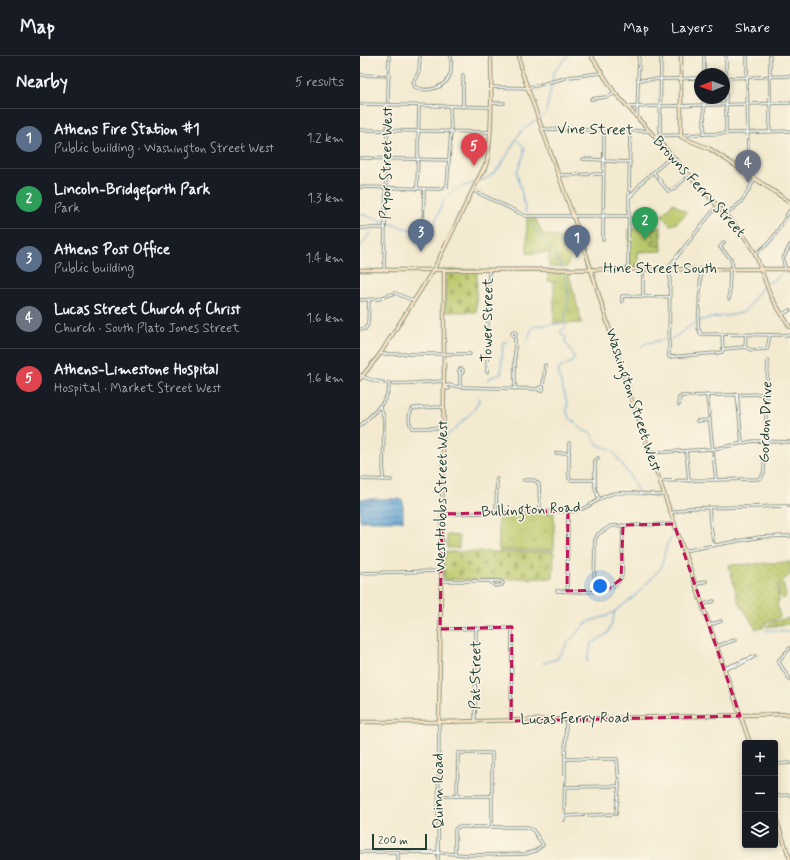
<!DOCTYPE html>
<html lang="en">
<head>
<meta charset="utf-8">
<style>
	:root { --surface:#171b24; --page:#242831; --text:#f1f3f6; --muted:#9ea1a6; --line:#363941; --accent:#1f6fb2 }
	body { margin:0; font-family:Mynerve,sans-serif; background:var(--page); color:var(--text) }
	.controls { position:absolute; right:12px; bottom:12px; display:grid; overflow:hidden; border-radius:4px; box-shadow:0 2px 6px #0003 }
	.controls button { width:36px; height:36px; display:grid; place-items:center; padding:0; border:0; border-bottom:1px solid var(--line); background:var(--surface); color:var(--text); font:20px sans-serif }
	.compass { position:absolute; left:334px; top:12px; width:36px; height:36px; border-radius:50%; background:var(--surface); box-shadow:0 2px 6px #0003; rotate:269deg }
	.scale { position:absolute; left:12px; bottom:10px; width:55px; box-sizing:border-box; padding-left:4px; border:2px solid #1f3d34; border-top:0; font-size:11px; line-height:14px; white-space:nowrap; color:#1f3d34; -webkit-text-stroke:3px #fcf5e5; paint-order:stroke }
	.you { position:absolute; left:240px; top:530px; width:14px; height:14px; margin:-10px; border:3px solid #fff; border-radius:50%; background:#1a73e8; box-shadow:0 0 0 6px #1a73e833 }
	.badge { display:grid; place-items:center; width:26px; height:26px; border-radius:50%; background:var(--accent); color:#fff; font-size:13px; font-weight:700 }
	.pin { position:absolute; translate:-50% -33px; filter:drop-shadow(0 1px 2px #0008) }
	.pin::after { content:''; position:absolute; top:21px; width:14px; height:12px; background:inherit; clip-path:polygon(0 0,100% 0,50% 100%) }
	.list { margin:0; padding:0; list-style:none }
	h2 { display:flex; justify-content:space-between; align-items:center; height:52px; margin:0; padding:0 16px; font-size:17px }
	h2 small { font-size:13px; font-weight:400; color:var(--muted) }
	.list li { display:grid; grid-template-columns:26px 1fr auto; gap:12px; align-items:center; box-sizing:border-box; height:60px; padding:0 16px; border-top:1px solid var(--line) }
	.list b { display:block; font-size:15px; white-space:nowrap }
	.list p { margin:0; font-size:13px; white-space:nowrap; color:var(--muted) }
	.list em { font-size:13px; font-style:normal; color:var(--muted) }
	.icon { flex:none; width:22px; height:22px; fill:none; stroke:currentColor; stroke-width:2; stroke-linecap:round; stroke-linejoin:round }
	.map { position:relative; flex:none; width:430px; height:804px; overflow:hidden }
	header { display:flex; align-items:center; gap:24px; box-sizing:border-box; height:56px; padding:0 20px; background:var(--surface); border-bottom:1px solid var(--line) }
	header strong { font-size:19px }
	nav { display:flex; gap:22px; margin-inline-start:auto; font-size:14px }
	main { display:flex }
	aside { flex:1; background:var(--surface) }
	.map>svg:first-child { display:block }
</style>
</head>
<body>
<header>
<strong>Map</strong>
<nav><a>Map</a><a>Layers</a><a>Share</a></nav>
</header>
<main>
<aside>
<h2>Nearby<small>5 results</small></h2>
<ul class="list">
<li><span class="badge" style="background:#5c6f8a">1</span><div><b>Athens Fire Station #1</b><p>Public building · Washington Street West</p></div><em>1.2 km</em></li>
<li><span class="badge" style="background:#2e9e5b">2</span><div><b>Lincoln-Bridgeforth Park</b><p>Park</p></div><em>1.3 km</em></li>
<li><span class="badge" style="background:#5c6f8a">3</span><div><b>Athens Post Office</b><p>Public building</p></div><em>1.4 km</em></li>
<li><span class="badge" style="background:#6b7280">4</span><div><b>Lucas Street Church of Christ</b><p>Church · South Plato Jones Street</p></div><em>1.6 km</em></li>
<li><span class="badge" style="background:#e0444e">5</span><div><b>Athens-Limestone Hospital</b><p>Hospital · Market Street West</p></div><em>1.6 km</em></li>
</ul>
</aside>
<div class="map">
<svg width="430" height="804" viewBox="0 0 430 804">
	<defs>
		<pattern id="grass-dots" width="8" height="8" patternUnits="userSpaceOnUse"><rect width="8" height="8" fill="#bac769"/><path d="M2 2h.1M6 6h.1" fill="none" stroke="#97a357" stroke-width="1.8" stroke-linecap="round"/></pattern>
		<pattern id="cemetery-stones" width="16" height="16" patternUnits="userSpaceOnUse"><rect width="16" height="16" fill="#bac769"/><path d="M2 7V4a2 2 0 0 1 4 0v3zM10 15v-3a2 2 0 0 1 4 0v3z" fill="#97a357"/></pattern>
		<pattern id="park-tufts" width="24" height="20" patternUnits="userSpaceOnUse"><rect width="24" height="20" fill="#bac769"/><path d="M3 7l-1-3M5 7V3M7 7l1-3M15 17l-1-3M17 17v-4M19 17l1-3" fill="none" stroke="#97a357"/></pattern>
		<pattern id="water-rules" width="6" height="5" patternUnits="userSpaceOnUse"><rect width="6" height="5" fill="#5fa0d2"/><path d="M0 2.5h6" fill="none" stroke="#4e84ab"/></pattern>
	</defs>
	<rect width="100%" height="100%" fill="#fcf5e5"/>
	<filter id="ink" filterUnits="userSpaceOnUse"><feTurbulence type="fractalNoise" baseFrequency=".025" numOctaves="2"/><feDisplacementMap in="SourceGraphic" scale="8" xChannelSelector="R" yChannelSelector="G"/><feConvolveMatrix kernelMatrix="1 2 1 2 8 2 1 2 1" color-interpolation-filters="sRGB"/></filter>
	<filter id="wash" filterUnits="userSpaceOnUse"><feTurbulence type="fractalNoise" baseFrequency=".012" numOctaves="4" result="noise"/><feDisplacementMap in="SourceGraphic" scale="16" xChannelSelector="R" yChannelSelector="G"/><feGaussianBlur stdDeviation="0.9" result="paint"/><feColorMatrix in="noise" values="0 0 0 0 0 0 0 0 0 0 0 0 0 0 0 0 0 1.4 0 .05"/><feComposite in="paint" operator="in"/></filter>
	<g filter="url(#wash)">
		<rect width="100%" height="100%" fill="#f3ead0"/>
		<g fill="url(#grass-dots)" stroke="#6c824e">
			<path d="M430 506V519L417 529 419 546 417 547 420 561 408 565 403 572 396 573 378 545 369 509Z"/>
			<path d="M419 527H423L426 539 424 543 419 539Z"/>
			<path d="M430 562V568L406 571 414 565Z"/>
		</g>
		<g fill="url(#cemetery-stones)" stroke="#6c824e">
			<path d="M86 214H117L116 256H85Z"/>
			<path d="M84 496H194L193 522 83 524Z"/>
		</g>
		<g fill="url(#park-tufts)" stroke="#6c824e">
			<path d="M167 161H175L183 179C198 179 203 185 219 185L222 194 211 199 207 211H189V197H167Z"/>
			<path d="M301 171 302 195 278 196V210H269V173Z"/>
			<path d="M188 215H208L222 267 194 268V226L188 225Z"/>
			<path d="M194 457V494H139L138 458Z"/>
			<path d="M87 479 99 480V492H87Z"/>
		</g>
		<g fill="#bac769" stroke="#6c824e">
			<path d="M313 147 327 157 317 167 310 169 302 159Z"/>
			<path d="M292 175H299V190L292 189V185H296L295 179H292Z"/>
		</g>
		<path fill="url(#water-rules)" stroke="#3f6e83" d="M0 443H40L43 445V465H0Z"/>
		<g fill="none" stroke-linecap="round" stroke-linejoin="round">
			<g stroke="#5fa0d2" stroke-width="1">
				<path d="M158 85 164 91V98L157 116 166 157"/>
				<path d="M119 125C141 120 149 92 161 76 168 67 179 65 186 57L194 16 208 0"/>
				<path d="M0 157C12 162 63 180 72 175 84 144 80 137 116 126"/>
				<path d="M169 164 183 184"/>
				<path d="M15 171 22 166"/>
				<path d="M183 184 192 196"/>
				<path d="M0 191 13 174"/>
				<path d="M193 197 203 212"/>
				<path d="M204 215 209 240 204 267 206 270 200 277 206 281 205 285 214 300 213 305 200 312 198 316 207 347V356L209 361 224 375 231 377 237 388 251 394 255 398 271 422 278 436"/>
				<path d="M408 227 416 223 424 215"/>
				<path d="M311 283C321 278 329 269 339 265 353 260 374 261 385 255L404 229"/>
				<path d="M165 285 168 284 172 272 175 270 203 267"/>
				<path d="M281 291 286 287 308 283"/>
				<path d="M128 324 129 322 141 318 143 286H147"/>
				<path d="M86 381 113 355 119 345 118 342"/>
				<path d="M405 576 407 574 430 575"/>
				<path d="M227 606 231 588 247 578 251 570 255 555"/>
				<path d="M183 607 197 603 208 586 226 568 230 565 247 560 255 555 274 541 301 512 307 488 314 478 303 443H301"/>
				<path d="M293 804H294"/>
			</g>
		</g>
	</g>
	<g filter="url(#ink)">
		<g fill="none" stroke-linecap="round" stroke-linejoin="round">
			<defs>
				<g id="street">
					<path d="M60 0 59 15 53 27 55 31C67 37 85 32 90 19 92 13 91 6 91 0"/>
					<path d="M344 0V18"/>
					<path d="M366 0V76"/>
					<path d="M387 0 388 117"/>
					<path d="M410 0V75"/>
					<path d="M0 19 29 20"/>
					<path d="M103 19V51"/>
					<path d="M364 22 430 20"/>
					<path d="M278 24 340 22"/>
					<path d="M131 31 167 32 209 21 241 17"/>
					<path d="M231 43 247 41 254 38"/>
					<path d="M132 47H144"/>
					<path d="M0 48 130 51"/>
					<path d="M268 51 430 47"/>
					<path d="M277 60 279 0"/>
					<path d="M182 73 288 75"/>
					<path d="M0 74 130 76"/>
					<path d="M300 78 301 0"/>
					<path d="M344 78V42"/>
					<path d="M294 80 430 75"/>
					<path d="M0 102 89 104"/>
					<path d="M223 103 244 104"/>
					<path d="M244 105 270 106"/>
					<path d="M294 117 308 135 314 133 329 119"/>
					<path d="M199 119 243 118"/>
					<path d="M0 131 80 133 87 131 91 75 90 50"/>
					<path d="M57 133 59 50"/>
					<path d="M114 135 166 160H268"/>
					<path d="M270 141 282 126 311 101"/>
					<path d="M367 158 382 145 395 123"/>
					<path d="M0 172H25"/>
					<path d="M63 173 64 133"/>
					<path d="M243 184 244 74"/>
					<path d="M364 186 360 191 371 203 373 212"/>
					<path d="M396 197C413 187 420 170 430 154"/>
					<path d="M425 212 423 203 430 189"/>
					<path d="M268 213 270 75"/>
					<path d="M307 213 357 150"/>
					<path d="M310 213 309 301 357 297 362 296 363 293"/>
					<path d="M24 214 29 0"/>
					<path d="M341 214 338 272 341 278 430 279"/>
					<path d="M283 241V214"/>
					<path d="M369 243 370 212"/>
					<path d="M0 244 18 243 35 237 54 245"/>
					<path d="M262 246V240L310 241"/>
					<path d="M423 258 430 254"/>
					<path d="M0 273H5L8 268 9 244"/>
					<circle cx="154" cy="278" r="2"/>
					<path d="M362 279 363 293"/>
					<path d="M155 280V333"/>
					<path d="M385 291 386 279"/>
					<path d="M363 293 385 291 391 294 407 293 410 279"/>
					<path d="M20 298H110"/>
					<circle cx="101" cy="315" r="2"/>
					<path d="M127 316 129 214"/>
					<path d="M100 317V331"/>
					<path d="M0 319C24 333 58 326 84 325"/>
					<circle cx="181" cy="333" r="2"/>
					<path d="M84 331 88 329 100 331 179 333"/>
					<path d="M84 331 88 333 91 331"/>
					<path d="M183 331 185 309"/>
					<path d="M377 338 382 387"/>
					<path d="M347 339 356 424"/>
					<path d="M319 349V342L322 340 406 338"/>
					<path d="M19 350 22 355 24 363 23 424"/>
					<path d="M84 351 54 352C48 356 48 366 52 372H84"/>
					<path d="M337 365 350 364"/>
					<path d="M0 370C12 358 30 345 29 327"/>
					<path d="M209 387V422L211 424H235"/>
					<path d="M326 395 329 425"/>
					<path d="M196 397H209"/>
					<path d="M289 397 353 393 394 385 430 386"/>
					<path d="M238 402 235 405V432L239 443"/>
					<path d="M0 423 31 424"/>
					<path d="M164 424H174L179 428 180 456"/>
					<path d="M300 425 397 423 401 422 404 416 408 304"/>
					<path d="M349 451 350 466 354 489"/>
					<path d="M136 456 137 423"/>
					<path d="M311 457 329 452 430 450"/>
					<path d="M82 458 215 455C228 453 238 442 251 438 264 434 289 439 304 439"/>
					<path d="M323 495 400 481 430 480"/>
					<path d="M0 517 81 515"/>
					<path d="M81 525H130"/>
					<path d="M130 525H140L143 527 142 529 135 530Z"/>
					<path d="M335 529 346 525"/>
					<path d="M197 535C215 535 255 542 262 519L263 469"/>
					<path d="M207 535 208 455"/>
					<path d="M234 535 235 484 238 478 251 470 314 468"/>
					<path d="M342 549 354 545"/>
					<path d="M350 569 361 565"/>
					<path d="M81 573 152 572 151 665"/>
					<path d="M357 590 375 584"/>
					<path d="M430 592 418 605 430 624"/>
					<path d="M365 612 379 609 395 600"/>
					<path d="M365 612 393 601"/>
					<path d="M115 665 116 572"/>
					<path d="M415 708 430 707"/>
					<path d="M205 731 259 730"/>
					<path d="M79 740H132"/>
					<path d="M97 740 98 697H132V770"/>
					<path d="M415 740 430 739"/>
					<path d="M205 760 256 758 259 730 257 703H205"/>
					<path d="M204 764 206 664"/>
					<path d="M0 796H71L108 799 165 798 175 795 183 789 173 774 167 771H97L95 774V797"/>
					<path d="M64 797H78"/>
					<path d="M38 804V796"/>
					<path d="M78 804 79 666"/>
				</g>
				<g id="secondary">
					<path d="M159 0 162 16 224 191 268 333 390 687"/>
					<path d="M231 0 255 37 382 177 395 197 411 241 430 271"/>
					<path d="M321 0V81L350 93 430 146"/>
					<path d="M122 117C134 106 131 20 131 0"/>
					<path d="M0 214 430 213"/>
					<path d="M0 323 20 298 74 213 125 109"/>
					<path d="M0 666H79L430 658"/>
					<path d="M79 666 84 331V213"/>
					<path d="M415 760 430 803"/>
				</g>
			</defs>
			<use href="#street" stroke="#899482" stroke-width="3.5"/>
			<use href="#secondary" stroke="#899482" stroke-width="4.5"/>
			<use href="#street" stroke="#fff" stroke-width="1.5"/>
			<use href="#secondary" stroke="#fce5c4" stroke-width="2.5"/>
		</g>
	</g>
	<path fill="none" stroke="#c2185b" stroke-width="3" stroke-dasharray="8 5" stroke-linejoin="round" d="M208 455 207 535 247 534 261 523 263 469 314 468 380 660 151 665 152 571 80 573 82 458Z"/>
	<g text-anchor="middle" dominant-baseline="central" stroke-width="3" stroke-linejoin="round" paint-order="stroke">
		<g font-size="15" fill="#1f3d34" stroke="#fcf5e5">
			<text transform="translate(235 74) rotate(1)">Vine Street</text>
			<text transform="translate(27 107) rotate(-89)">Pryor Street West</text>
			<text transform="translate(339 131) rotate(48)">Browns Ferry Street</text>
			<text x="300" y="213">Hine Street South</text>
			<text transform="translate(128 264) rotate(-89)">Tower Street</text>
			<text transform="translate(273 344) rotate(72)">Washington Street West</text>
			<text transform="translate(406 366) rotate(-88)">Gordon Drive</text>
			<text transform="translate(82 440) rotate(-89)">West Hobbs Street West</text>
			<text transform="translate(171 454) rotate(-3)">Bullington Road</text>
			<text transform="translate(116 619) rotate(-89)">Pat Street</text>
			<text transform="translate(215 663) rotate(-1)">Lucas Ferry Road</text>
			<text transform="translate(79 735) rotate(-90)">Quinn Road</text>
		</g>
	</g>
</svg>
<div class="controls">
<button>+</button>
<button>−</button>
<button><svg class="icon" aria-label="layers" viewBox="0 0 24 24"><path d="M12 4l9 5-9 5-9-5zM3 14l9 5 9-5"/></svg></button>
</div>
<svg class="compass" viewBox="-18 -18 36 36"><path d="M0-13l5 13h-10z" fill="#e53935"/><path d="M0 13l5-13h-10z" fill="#9ea1a6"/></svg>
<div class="scale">200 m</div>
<div class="you"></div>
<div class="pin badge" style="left:217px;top:202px;background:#5c6f8a">1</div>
<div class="pin badge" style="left:285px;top:184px;background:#2e9e5b">2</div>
<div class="pin badge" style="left:61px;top:196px;background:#5c6f8a">3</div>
<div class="pin badge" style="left:388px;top:127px;background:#6b7280">4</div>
<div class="pin badge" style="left:114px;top:110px;background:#e0444e">5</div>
</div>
</main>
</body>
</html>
